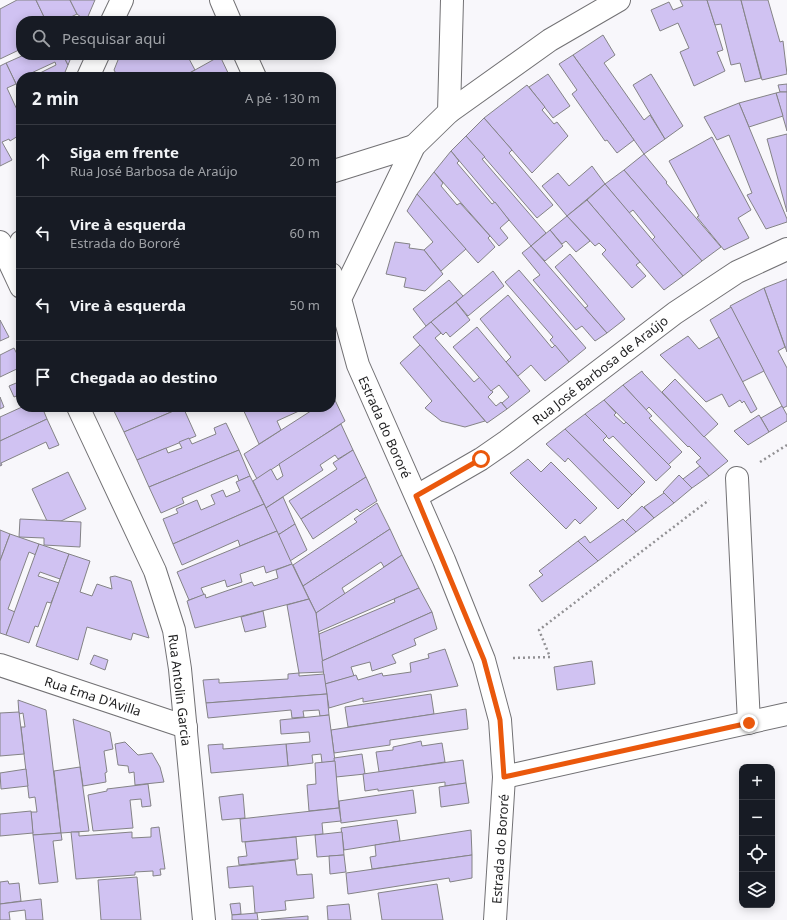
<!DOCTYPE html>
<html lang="pt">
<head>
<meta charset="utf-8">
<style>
	:root { --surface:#171b24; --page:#242831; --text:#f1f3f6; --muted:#9ea1a6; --line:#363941 }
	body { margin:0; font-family:"Noto Sans",sans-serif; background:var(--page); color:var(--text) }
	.controls { position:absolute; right:12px; bottom:12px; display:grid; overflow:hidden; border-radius:8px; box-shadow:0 2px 10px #0003 }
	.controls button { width:36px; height:36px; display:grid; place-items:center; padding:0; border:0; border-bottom:1px solid var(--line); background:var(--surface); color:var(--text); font:20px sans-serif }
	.stop { position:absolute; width:12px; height:12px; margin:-9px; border:3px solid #ea580c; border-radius:50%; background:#fff }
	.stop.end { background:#ea580c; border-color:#fff; box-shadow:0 1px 4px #0008 }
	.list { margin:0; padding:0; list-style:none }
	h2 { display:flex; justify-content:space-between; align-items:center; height:52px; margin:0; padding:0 16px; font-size:17px }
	h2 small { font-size:13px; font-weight:400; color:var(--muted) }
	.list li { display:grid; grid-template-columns:26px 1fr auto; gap:12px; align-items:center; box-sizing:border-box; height:72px; padding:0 16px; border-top:1px solid var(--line) }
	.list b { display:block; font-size:15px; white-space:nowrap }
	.list p { margin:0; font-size:13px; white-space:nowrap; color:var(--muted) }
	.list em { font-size:13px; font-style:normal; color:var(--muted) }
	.icon { flex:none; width:22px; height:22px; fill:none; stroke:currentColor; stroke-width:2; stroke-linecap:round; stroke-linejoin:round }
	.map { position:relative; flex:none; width:787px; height:920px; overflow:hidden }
	.search { position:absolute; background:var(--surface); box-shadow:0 2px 10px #0003; left:16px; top:16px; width:320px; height:44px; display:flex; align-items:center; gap:10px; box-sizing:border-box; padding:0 14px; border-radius:16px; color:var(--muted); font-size:15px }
	.panel { position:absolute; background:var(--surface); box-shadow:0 2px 10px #0003; left:16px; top:72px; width:320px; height:340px; border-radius:16px }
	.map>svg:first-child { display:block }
</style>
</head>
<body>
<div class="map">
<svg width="787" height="920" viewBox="0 0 787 920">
	<rect width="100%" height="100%" fill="#f8f7fb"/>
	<g fill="#d0c2f2" stroke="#848386">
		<path d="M17 0H36L46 21H21V49L0 59V9Z"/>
		<path d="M36 0H70L77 14 67 19 68 21H46Z"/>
		<path d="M70 0H95L86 21 77 14Z"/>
		<path d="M680 0H707L723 50 717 52 725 71 694 86 680 52 689 48 678 23 660 31 651 10 669 2 673 10 683 6Z"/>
		<path d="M707 0H741L761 78 745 82 740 63 731 65 721 24 715 25Z"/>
		<path d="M741 0H768L780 42 783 41 787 74 762 80Z"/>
		<path d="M603 35 615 55 604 63 644 120 650 115 665 139 644 154 573 55Z"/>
		<path d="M24 55H63L68 65 63 77H42L40 73 56 65 55 62 27 75V77H21V94L6 63Z"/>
		<path d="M63 55H72L68 65Z"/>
		<path d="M120 55H187L195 70 182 77H118L114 70Z"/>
		<path d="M573 55 634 140 617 153 607 140 605 141 572 94 577 90 559 64Z"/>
		<path d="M220 56 230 77H182L195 70Z"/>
		<path d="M6 63 16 84 7 88 19 114 21 113V142L18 136 10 141 9 139 2 142 12 160 0 166V66Z"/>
		<path d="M548 74 570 106 553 118 529 87Z"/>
		<path d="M651 74 683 126 665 139 633 85Z"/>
		<path d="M787 84V92H780L778 85Z"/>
		<path d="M527 85 545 107 542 110 554 124 557 122 568 136 532 173 484 118Z"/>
		<path d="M780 92H787V131L776 93Z"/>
		<path d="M776 93 783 116 749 127 739 103Z"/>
		<path d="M739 103 787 219V222L766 229 747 195 752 193 729 135 717 140 704 117Z"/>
		<path d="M484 118 512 150 509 153 553 205 537 218 466 136Z"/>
		<path d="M787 134V212L767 139Z"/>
		<path d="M466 136 485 157 482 159 546 233 531 246 451 151Z"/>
		<path d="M712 137 751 210 738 218 749 238 724 250 697 217 699 216 669 161Z"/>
		<path d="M451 151 459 161 457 163 492 204 495 202 509 220 500 228 508 238 499 246 434 172Z"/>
		<path d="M644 154 667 182 666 183 721 247 702 261 624 170Z"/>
		<path d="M592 166 605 184 567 216 542 186 558 173 569 186Z"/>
		<path d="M624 170 702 261 683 276 652 240 655 237 633 210 629 213 605 184Z"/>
		<path d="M434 172 443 183 441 186 457 205 460 203 490 236 488 238 495 247 478 263 417 194Z"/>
		<path d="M605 184 683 276 664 290 587 200Z"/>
		<path d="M417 194 466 249 441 271 424 250 433 242 407 211Z"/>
		<path d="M587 200 640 262 636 265 646 276 632 288 602 254 606 250 599 243 595 246 567 216Z"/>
		<path d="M567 216 590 241 576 252 566 241 562 244 550 230Z"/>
		<path d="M550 230 563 246 545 261 531 246Z"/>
		<path d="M395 242 410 244 409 248 424 250 443 274 425 291 404 287 406 278 386 274Z"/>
		<path d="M531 246 585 308 607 333 595 341 582 326 576 330 533 280 540 275 522 253Z"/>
		<path d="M570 254 625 319 607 333 585 308 588 306 555 267Z"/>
		<path d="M519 270 586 348 569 362 550 340 553 337 505 282Z"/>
		<path d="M493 271 504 286 468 316 456 302Z"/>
		<path d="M787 279V352L764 288Z"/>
		<path d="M449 280 463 296 426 326 413 309Z"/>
		<path d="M764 288 785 347 778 351 787 368V406L783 408 730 306Z"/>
		<path d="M508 295 552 348 555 345 569 362 545 381 531 365 518 376 506 362 511 357 480 319Z"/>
		<path d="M456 302 470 320 450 337 446 332 443 335 431 322Z"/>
		<path d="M731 307 764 371 742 382 710 320Z"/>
		<path d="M0 320 9 337 0 341Z"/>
		<path d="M431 322 441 333 435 338 474 382 480 377 493 392 488 397 496 406 501 402 507 409 487 423 413 337Z"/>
		<path d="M477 327 530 391 507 409 502 403 509 397 499 385 491 391 453 347Z"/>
		<path d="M688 336 699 349 719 337 757 409 751 413 744 401 742 403 740 400 729 407 722 394 706 402 660 355Z"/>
		<path d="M420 345 485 421 465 427 441 421 425 408 432 401 400 363Z"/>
		<path d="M14 348 21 362V367L0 377V355Z"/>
		<path d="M642 371 643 373 728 461 709 476 696 462 701 458 689 446 688 447 649 407 646 410 623 385Z"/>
		<path d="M675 379 718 424 704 437 662 392Z"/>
		<path d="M21 381V394L14 397 9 386Z"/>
		<path d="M623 385 652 416 649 418 682 452 668 465 604 400Z"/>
		<path d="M333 396 345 421 257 479 244 454 317 407H331V398Z"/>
		<path d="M0 397 4 407 0 409Z"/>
		<path d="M604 400 616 413 614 415 624 424 626 422 671 467 656 481 613 436 609 439 585 414Z"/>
		<path d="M782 406 787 415V421L769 432 761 418Z"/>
		<path d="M22 407H42L47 419 0 441V417Z"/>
		<path d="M112 407H183L124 432Z"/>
		<path d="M183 407 196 436 137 460 124 432Z"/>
		<path d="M242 407H297L299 411 277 421 281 430 259 444Z"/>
		<path d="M585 414 607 436 603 440 645 482 632 495 565 429Z"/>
		<path d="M759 415 769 432 748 445 734 431Z"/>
		<path d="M47 419 59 445 49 449 46 442 1 463 2 465 0 466V441Z"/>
		<path d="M226 423 239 450 149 487 137 460 166 448 168 453 182 448 179 442 189 438 192 444 216 434 214 428Z"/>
		<path d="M341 424 353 450 338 459 335 455 320 465 323 470 266 508 253 481 271 469 277 480 283 476 279 464Z"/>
		<path d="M565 429 632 495 618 509 568 458 565 462 546 444Z"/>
		<path d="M239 450 250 476 239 481 237 475 182 498 184 503 161 513 149 487Z"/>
		<path d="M353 450 366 477 301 519 289 501 337 469 333 463Z"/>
		<path d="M528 459 541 472 551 462 597 508 580 524 575 519 566 529 510 473Z"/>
		<path d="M700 466 709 476 692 488 683 479Z"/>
		<path d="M68 472 86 509 61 521H47L32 489Z"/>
		<path d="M679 475 692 488 674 503 663 492Z"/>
		<path d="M250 476 264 504 173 544 163 519 178 513 176 509 197 500 201 510 215 504 211 495 223 490 226 497 240 491 236 482Z"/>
		<path d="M366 477 377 501 360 512 357 509 313 539 301 519Z"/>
		<path d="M664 493 674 503 654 518 644 507Z"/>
		<path d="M283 497 295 524 278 535 266 508Z"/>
		<path d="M377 503 390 529 303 586 293 565 357 522 354 519Z"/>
		<path d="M264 504 277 531 240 546 238 540 182 565 173 544Z"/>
		<path d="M642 506 654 518 636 532 625 522Z"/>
		<path d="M20 519 81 522 80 547 44 545V538L19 537Z"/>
		<path d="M623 519 636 532 598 561 578 541 585 536 590 543Z"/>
		<path d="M295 524 307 550 290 561 278 535Z"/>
		<path d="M390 529 402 555 384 567 381 562 342 588 345 594 316 613 303 586Z"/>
		<path d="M0 530 10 534 0 561Z"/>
		<path d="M277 531 292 564 266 573 264 566 240 574 242 582 227 587 225 580 201 588 204 595 189 600 177 572Z"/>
		<path d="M10 534 39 544 36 555 29 552 8 609 15 612 6 635 0 633V561Z"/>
		<path d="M578 541 598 561 542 602 529 585 543 575 539 571Z"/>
		<path d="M39 544 69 554 60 579 40 572 38 576 59 583 51 603 47 602 38 627 35 626 29 643 6 635Z"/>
		<path d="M69 554 90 561 80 592 92 596 97 584 112 589 110 577 115 576 131 581 149 638 133 633 131 640 87 627 78 660 36 646Z"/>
		<path d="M402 555 419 588 318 632 316 613Z"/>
		<path d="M292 564 309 599 195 628 187 601 205 594 206 598 252 582 254 586 278 578 276 570Z"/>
		<path d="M419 588 432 612 322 661 319 634 395 602 394 599Z"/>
		<path d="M309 599 316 613 324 672 299 673 287 605Z"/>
		<path d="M263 611 266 627 245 632 241 617Z"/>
		<path d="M432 612 437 629 414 639 416 645 392 655 396 663 372 671 370 662 351 667 354 676 325 684 322 661Z"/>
		<path d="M445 649 458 686 363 702V698L329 708 325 684 356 675 358 680 382 673 383 676 411 672 410 663 429 658 428 654Z"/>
		<path d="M94 655 108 660 105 670 90 664Z"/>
		<path d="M592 661 595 684 557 690 554 667Z"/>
		<path d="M299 673V676L324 674 327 694 206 703 203 680 219 679V683L288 679V674Z"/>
		<path d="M327 694 329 715 320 716 319 710 303 711 304 717 292 718 291 710 208 718 206 703Z"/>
		<path d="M431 694 434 714 348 727 345 707Z"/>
		<path d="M18 700 46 710 61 833 33 835 31 812H37L35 797 29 798 21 727H25L23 713 19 714Z"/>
		<path d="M466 709 468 729 390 740V745L334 753 331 730Z"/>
		<path d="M19 712 24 754 0 756V713Z"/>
		<path d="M329 715 335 761 322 763 321 754 312 755 313 763 288 766 286 744 310 742 309 732 281 734 280 720Z"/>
		<path d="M73 719 110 732 113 749 104 751 107 772 105 773 106 782 83 786Z"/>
		<path d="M421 741 422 746 442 743 445 762 379 772 376 752 393 750V747Z"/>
		<path d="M125 742 138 755 152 753 160 767 164 782 135 785 134 772 129 773 128 766 118 765 115 744Z"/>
		<path d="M223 744V749L286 744 288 766 211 773 208 745Z"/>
		<path d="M362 754 365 774 336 777 334 758Z"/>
		<path d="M463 760 466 783 445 786V782L378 791V789L365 791 363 774Z"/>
		<path d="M335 761 339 808 309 811 307 785 316 784 315 763Z"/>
		<path d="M80 767 89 831 61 833 54 771Z"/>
		<path d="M26 769 28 786 1 789 0 773Z"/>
		<path d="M466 783 469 803 441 807 439 787Z"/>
		<path d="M148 784 151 806 142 807 141 799 130 800 133 828 93 831 88 795 107 791V789Z"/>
		<path d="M413 790 416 813 341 823 339 801Z"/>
		<path d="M243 794 245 818 222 820 219 797Z"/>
		<path d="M339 808 341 821 322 823 323 834 242 842 240 819Z"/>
		<path d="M31 811 33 833 0 836V814Z"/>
		<path d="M397 820 400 841 344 850 341 828Z"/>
		<path d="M159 827 165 869H160L161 875 153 876V871L135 872V875L76 879 71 832H79V836L132 832V838L151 837V828Z"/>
		<path d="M471 830 472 855 372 869 370 857 376 856 375 845Z"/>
		<path d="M342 832 344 855 317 857 315 835Z"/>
		<path d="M61 833 62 840 53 841 58 882 39 884 33 835Z"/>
		<path d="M296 837 298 859 239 865 238 857 247 856 245 842Z"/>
		<path d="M344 855 346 872 330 874 329 856Z"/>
		<path d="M472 855V878L450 882 449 878 348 894 346 873Z"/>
		<path d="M295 860 297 875 312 874 314 898 285 901 286 910 255 913 253 886 229 888 227 867Z"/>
		<path d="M137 877 141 920H101L98 880Z"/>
		<path d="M8 881 9 884 19 883 21 901 0 904V882Z"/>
		<path d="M437 884 443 920H382L378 893Z"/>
		<path d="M41 899 43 920H26L25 910 9 912 10 920H0V904Z"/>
		<path d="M240 903 241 914 232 915 230 904Z"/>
		<path d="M349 904 351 920H328L327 906Z"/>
		<path d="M257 913 258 920H232V915Z"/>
		<path d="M308 916V920H261Z"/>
	</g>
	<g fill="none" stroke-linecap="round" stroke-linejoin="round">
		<defs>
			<g id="minor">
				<path d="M221 0 230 21"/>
				<path d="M452 0 449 112 414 146 340 299 358 365 444 560 484 660 500 720 504 777 495 920"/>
				<path d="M112 21 122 0"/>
				<path d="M245 55 255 77"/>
				<path d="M88 77 98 55"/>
				<path d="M449 112 550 40 619 0"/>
				<path d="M331 172 414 146"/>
				<path d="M0 242 21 287"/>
				<path d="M12 266 21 242"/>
				<path d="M331 274 340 299"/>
				<path d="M78 407 155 571 174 630 180 669 204 920"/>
				<path d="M737 478 749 723"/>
				<path d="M417 496 481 459 507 441 675 313 737 272 787 249"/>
				<path d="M0 665 186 727"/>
				<path d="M504 777 787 714"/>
			</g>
		</defs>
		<use href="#minor" stroke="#727174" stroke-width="24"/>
		<g stroke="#919093" stroke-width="2.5" stroke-dasharray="2 3" stroke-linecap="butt">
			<path d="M760 462 787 445"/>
			<path d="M513 658 550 657 539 630 709 500"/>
		</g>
		<use href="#minor" stroke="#fff" stroke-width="22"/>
	</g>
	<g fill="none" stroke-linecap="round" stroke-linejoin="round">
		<path stroke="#ea580c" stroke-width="5" d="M481 459 416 496 484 660 500 720 504 777 749 723"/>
	</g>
	<g text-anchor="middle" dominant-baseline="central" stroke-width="3.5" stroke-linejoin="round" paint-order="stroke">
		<g font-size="13" fill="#1e1e1f" stroke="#fff">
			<text transform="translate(600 370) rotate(-38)">Rua José Barbosa de Araújo</text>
			<text transform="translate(385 427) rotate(66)">Estrada do Bororé</text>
			<text transform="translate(180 690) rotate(83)">Rua Antolin Garcia</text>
			<text transform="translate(93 696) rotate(18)">Rua Ema D'Avilla</text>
			<text transform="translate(500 849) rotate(-86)">Estrada do Bororé</text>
		</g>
	</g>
</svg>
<div class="controls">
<button>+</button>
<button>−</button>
<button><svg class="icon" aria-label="locate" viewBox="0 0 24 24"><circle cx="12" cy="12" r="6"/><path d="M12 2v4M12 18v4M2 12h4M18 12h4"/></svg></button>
<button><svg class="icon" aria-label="layers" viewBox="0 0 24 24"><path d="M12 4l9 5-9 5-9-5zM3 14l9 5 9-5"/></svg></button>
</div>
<div class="stop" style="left:481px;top:459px"></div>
<div class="stop end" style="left:749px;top:723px"></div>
<div class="search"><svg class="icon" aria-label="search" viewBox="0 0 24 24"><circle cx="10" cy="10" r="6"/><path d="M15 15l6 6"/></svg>Pesquisar aqui</div>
<section class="panel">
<h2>2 min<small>A pé · 130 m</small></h2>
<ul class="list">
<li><svg class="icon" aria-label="ahead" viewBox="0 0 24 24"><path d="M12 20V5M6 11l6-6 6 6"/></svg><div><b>Siga em frente</b><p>Rua José Barbosa de Araújo</p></div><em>20 m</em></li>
<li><svg class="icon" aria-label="left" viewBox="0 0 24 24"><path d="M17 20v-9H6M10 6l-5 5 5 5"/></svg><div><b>Vire à esquerda</b><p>Estrada do Bororé</p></div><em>60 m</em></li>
<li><svg class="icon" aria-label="left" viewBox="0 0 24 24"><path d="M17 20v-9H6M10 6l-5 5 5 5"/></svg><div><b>Vire à esquerda</b></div><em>50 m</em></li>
<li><svg class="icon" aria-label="arrive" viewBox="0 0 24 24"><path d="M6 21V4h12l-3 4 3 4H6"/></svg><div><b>Chegada ao destino</b></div></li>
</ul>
</section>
</div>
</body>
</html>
